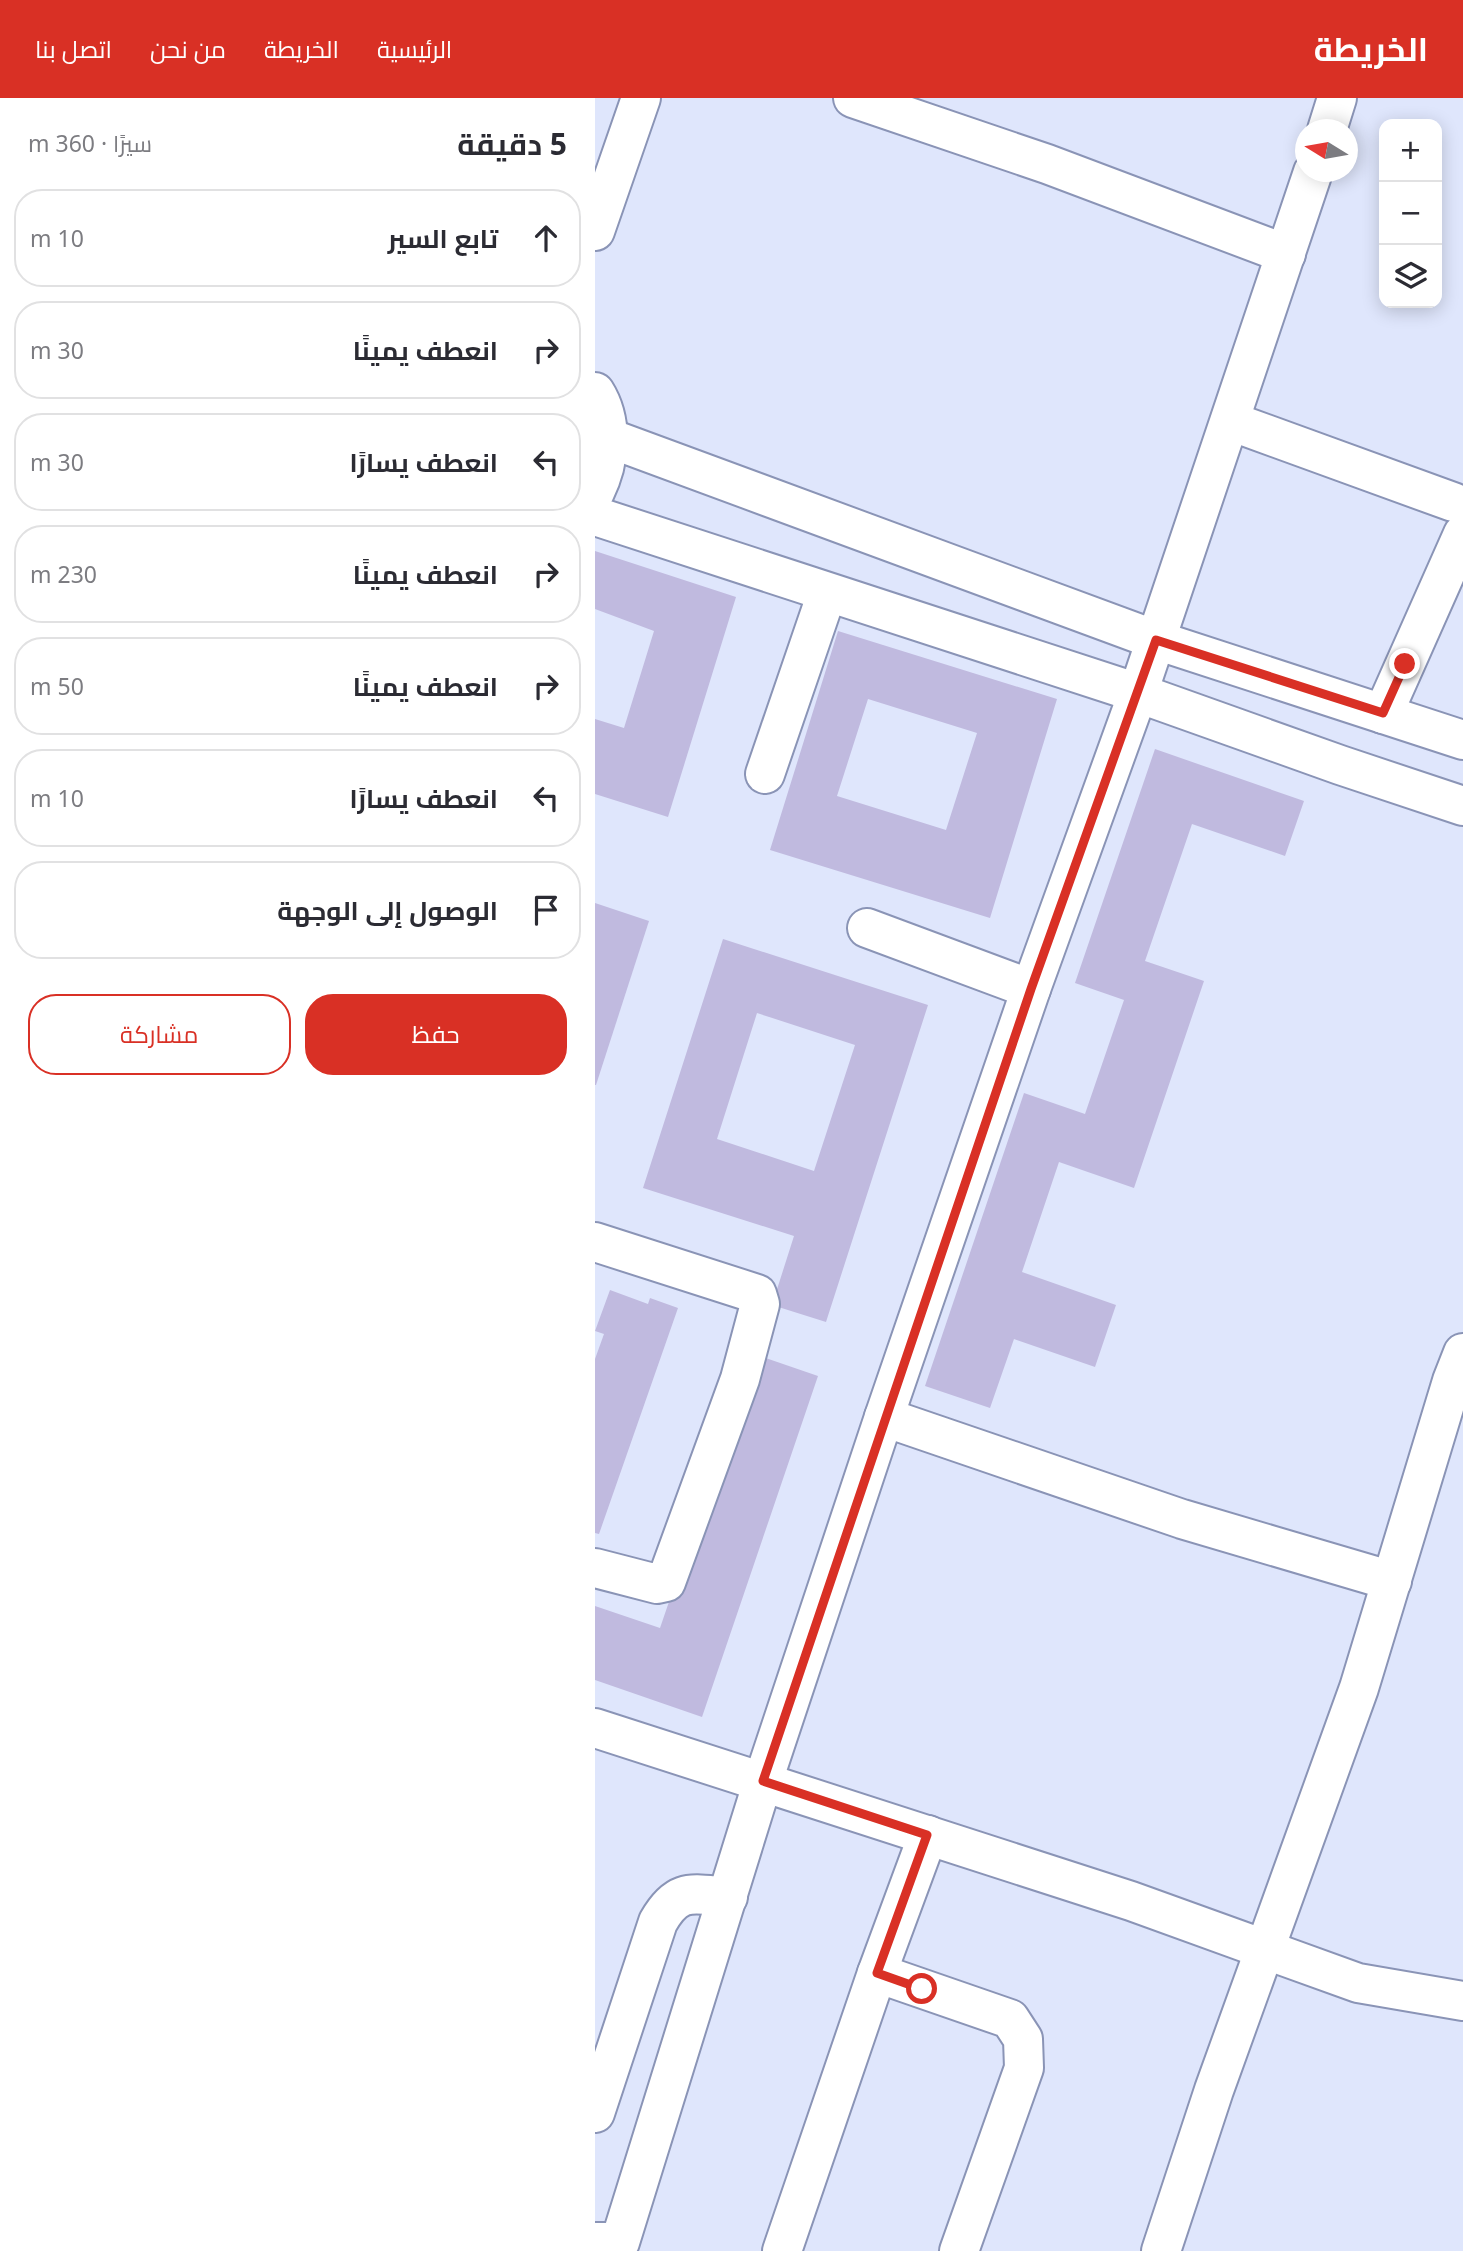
<!DOCTYPE html>
<html lang="ar">
<head>
<meta charset="utf-8">
<style>
	:root { --surface:#fff; --page:#f2f2f3; --text:#2b2b33; --muted:#7c7c81; --line:#e1e1e2; --accent:#d93025 }
	body { margin:0; font-family:"Noto Sans",Cairo,sans-serif; background:var(--page); color:var(--text); direction:rtl }
	.controls { position:absolute; right:21px; top:21px; display:grid; overflow:hidden; border-radius:14px; box-shadow:0 4px 18px #0003 }
	.controls button { width:63px; height:63px; display:grid; place-items:center; padding:0; border:0; border-bottom:2px solid var(--line); background:var(--surface); color:var(--text); font:35px sans-serif }
	.compass { position:absolute; left:700px; top:21px; width:63px; height:63px; border-radius:50%; background:var(--surface); box-shadow:0 4px 18px #0003; rotate:281deg }
	.stop { position:absolute; width:21px; height:21px; margin:-16px; border:5px solid #d93025; border-radius:50%; background:#fff }
	.stop.end { background:#d93025; border-color:#fff; box-shadow:0 2px 7px #0008 }
	.list { margin:0; padding:0; list-style:none }
	h2 { display:flex; justify-content:space-between; align-items:center; height:91px; margin:0; padding:0 28px; font-size:30px }
	h2 small { font-size:23px; font-weight:400; color:var(--muted) }
	.list li { display:grid; grid-template-columns:46px 1fr auto; gap:21px; align-items:center; box-sizing:border-box; height:98px; margin:0 14px 14px; padding:0 14px; border:2px solid var(--line); border-radius:28px }
	.list b { display:block; font-size:26px; white-space:nowrap }
	.list em { font-size:23px; font-style:normal; color:var(--muted) }
	.actions { display:flex; gap:14px; padding:21px 28px }
	.actions a { flex:1; padding:16px 0; border:2px solid var(--accent); border-radius:28px; text-align:center; font-size:24px; color:var(--accent) }
	.actions .main { background:var(--accent); color:#fff }
	.icon { flex:none; width:38px; height:38px; fill:none; stroke:currentColor; stroke-width:2; stroke-linecap:round; stroke-linejoin:round }
	.map { position:relative; flex:none; width:868px; height:2153px; overflow:hidden; direction:ltr }
	header { display:flex; align-items:center; gap:42px; box-sizing:border-box; height:98px; padding:0 35px; background:var(--accent); color:#fff }
	header strong { font-size:33px }
	nav { display:flex; gap:38px; margin-inline-start:auto; font-size:24px }
	main { display:flex }
	aside { flex:1; background:var(--surface) }
	.map>svg:first-child { display:block }
</style>
</head>
<body>
<header>
<strong>الخريطة</strong>
<nav><a>الرئيسية</a><a>الخريطة</a><a>من نحن</a><a>اتصل بنا</a></nav>
</header>
<main>
<div class="map">
<svg width="868" height="2153" viewBox="0 0 868 2153">
	<rect width="100%" height="100%" fill="#dfe6fc"/>
	<g fill="#c0badf" fill-rule="evenodd">
		<path d="M0 453 141 499 73 719 0 696V621L29 630 59 533 0 511Z"/>
		<path d="M243 533 462 601 395 820 175 752ZM273 601 382 635 351 732 242 698Z"/>
		<path d="M560 651 709 703 690 758 597 726 550 863 609 883 539 1090 464 1064 427 1174 521 1207 500 1269 419 1241 395 1310 330 1288 429 995 490 1016 529 902 480 885Z"/>
		<path d="M0 805 54 823 1 987H0Z"/>
		<path d="M128 841 333 907 231 1224 177 1207 199 1138 48 1090ZM162 915 260 947 219 1073 122 1041Z"/>
		<path d="M15 1192 53 1206 55 1200 83 1210 4 1436 0 1435V1261L9 1236 0 1233Z"/>
		<path d="M159 1256 223 1278 107 1619 0 1582V1508L65 1530Z"/>
	</g>
	<g fill="none" stroke-linecap="round" stroke-linejoin="round">
		<defs>
			<g id="minor">
				<path d="M258 0 452 66 691 156"/>
				<path d="M732 32 742 0"/>
				<path d="M0 133 46 0"/>
				<path d="M0 294C19 324 15 364 0 394"/>
				<path d="M635 323 858 404"/>
				<path d="M14 340 561 542 868 642"/>
				<path d="M0 418 543 595 745 667 868 708"/>
				<path d="M788 616 868 436"/>
				<path d="M170 676 232 495"/>
				<path d="M272 830 436 891"/>
				<path d="M0 1144 162 1196 165 1206 145 1281 71 1484 62 1486 0 1470"/>
				<path d="M289 1319 587 1421 797 1483"/>
				<path d="M0 1630 536 1803 763 1885 868 1903"/>
				<path d="M282 1875 415 1921 428 1941 429 1970 364 2153"/>
				<path d="M0 2015 63 1824C83 1789 97 1796 133 1799"/>
				<path d="M0 2144H25L168 1683 289 1319 436 891 543 595 718 74"/>
				<path d="M187 2153 282 1875 333 1737"/>
				<path d="M566 2153 619 1992 764 1590 857 1283 868 1255"/>
			</g>
		</defs>
		<use href="#minor" stroke="#8a94b6" stroke-width="42"/>
		<use href="#minor" stroke="#fff" stroke-width="38"/>
	</g>
	<g fill="none" stroke-linecap="round" stroke-linejoin="round">
		<path stroke="#d93025" stroke-width="9" d="M327 1891 282 1875 332 1737 168 1683 436 891 561 542 788 615 810 566"/>
	</g>
</svg>
<div class="controls">
<button>+</button>
<button>−</button>
<button><svg class="icon" aria-label="layers" viewBox="0 0 24 24"><path d="M12 4l9 5-9 5-9-5zM3 14l9 5 9-5"/></svg></button>
</div>
<svg class="compass" viewBox="-18 -18 36 36"><path d="M0-13l5 13h-10z" fill="#e53935"/><path d="M0 13l5-13h-10z" fill="#7c7c81"/></svg>
<div class="stop" style="left:327px;top:1891px"></div>
<div class="stop end" style="left:810px;top:566px"></div>
</div>
<aside>
<h2>5 دقيقة<small>سيرًا · 360 m</small></h2>
<ul class="list">
<li><svg class="icon" aria-label="ahead" viewBox="0 0 24 24"><path d="M12 20V5M6 11l6-6 6 6"/></svg><div><b>تابع السير</b></div><em>10 m</em></li>
<li><svg class="icon" aria-label="right" viewBox="0 0 24 24"><path d="M7 20v-9h11M14 6l5 5-5 5"/></svg><div><b>انعطف يمينًا</b></div><em>30 m</em></li>
<li><svg class="icon" aria-label="left" viewBox="0 0 24 24"><path d="M17 20v-9H6M10 6l-5 5 5 5"/></svg><div><b>انعطف يسارًا</b></div><em>30 m</em></li>
<li><svg class="icon" aria-label="right" viewBox="0 0 24 24"><path d="M7 20v-9h11M14 6l5 5-5 5"/></svg><div><b>انعطف يمينًا</b></div><em>230 m</em></li>
<li><svg class="icon" aria-label="right" viewBox="0 0 24 24"><path d="M7 20v-9h11M14 6l5 5-5 5"/></svg><div><b>انعطف يمينًا</b></div><em>50 m</em></li>
<li><svg class="icon" aria-label="left" viewBox="0 0 24 24"><path d="M17 20v-9H6M10 6l-5 5 5 5"/></svg><div><b>انعطف يسارًا</b></div><em>10 m</em></li>
<li><svg class="icon" aria-label="arrive" viewBox="0 0 24 24"><path d="M6 21V4h12l-3 4 3 4H6"/></svg><div><b>الوصول إلى الوجهة</b></div></li>
</ul>
<div class="actions"><a class="main">حفظ</a><a>مشاركة</a></div>
</aside>
</main>
</body>
</html>
